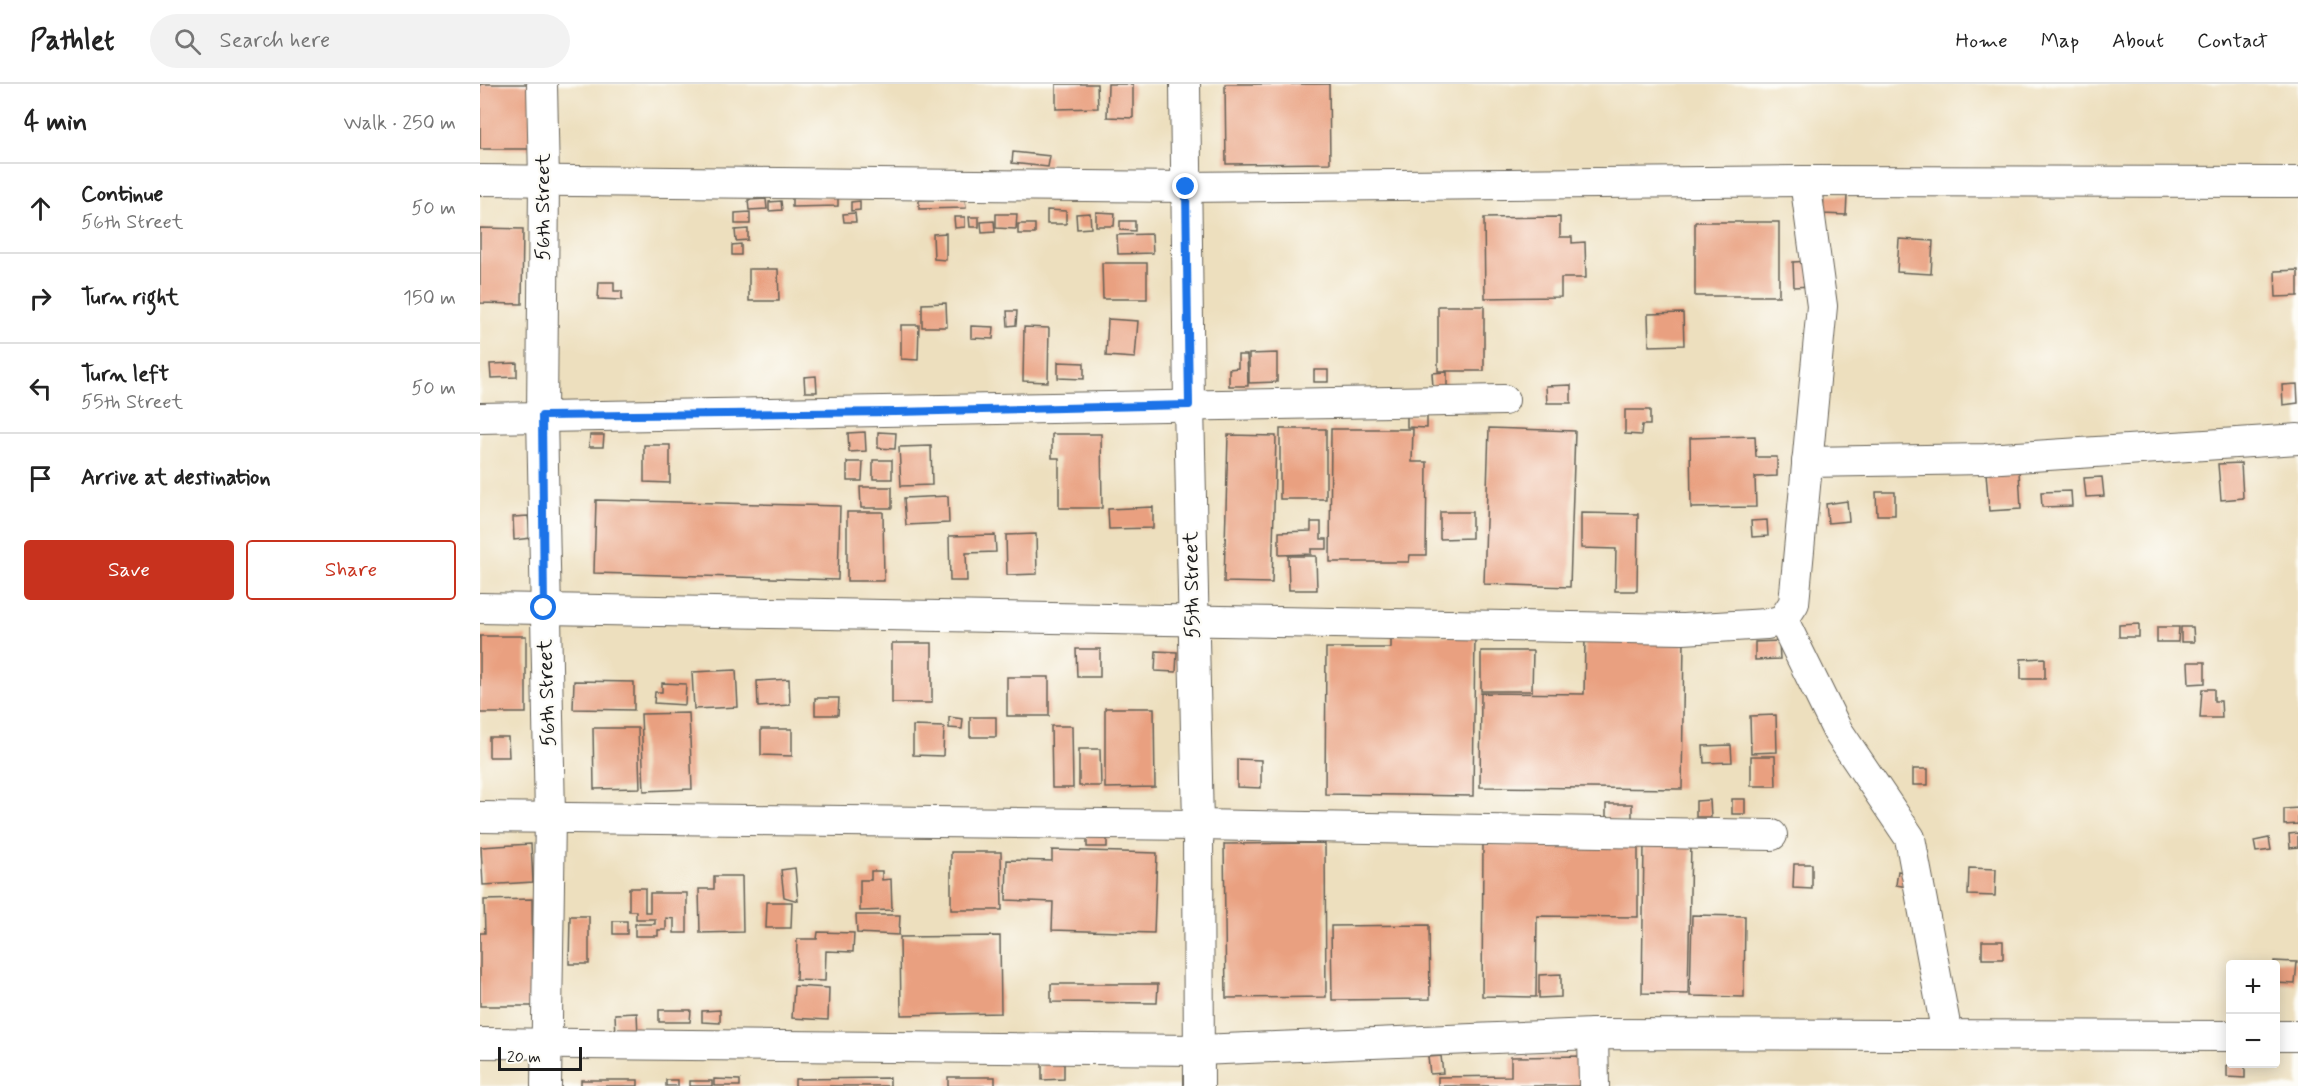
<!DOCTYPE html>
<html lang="en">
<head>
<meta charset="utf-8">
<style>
	:root { --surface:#fff; --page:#f2f2f2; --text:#222; --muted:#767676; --line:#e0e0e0; --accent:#c8321e }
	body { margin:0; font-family:Mynerve,sans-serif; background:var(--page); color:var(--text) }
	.controls { position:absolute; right:18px; bottom:18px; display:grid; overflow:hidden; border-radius:6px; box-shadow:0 3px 15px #0003 }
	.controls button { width:54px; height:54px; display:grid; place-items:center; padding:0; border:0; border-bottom:2px solid var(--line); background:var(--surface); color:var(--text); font:30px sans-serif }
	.scale { position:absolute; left:18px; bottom:15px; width:84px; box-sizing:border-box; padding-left:6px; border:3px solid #1c1c1c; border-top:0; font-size:16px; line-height:21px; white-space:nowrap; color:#1c1c1c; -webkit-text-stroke:4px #fdfcf7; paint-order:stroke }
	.stop { position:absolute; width:18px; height:18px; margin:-14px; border:4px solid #1a73e8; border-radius:50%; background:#fff }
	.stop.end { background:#1a73e8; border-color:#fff; box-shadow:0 2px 6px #0008 }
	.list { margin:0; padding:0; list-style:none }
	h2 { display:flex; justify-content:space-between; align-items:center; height:78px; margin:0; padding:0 24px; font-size:26px }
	h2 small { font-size:20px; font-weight:400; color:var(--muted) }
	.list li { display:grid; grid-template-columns:39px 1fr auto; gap:18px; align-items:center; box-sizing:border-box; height:90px; padding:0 24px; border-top:2px solid var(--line) }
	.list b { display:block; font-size:22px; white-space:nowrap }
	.list p { margin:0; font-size:20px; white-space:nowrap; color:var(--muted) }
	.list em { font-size:20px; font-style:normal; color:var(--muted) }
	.actions { display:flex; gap:12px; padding:18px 24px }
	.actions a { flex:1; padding:14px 0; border:2px solid var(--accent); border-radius:6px; text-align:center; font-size:21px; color:var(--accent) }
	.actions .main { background:var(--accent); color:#fff }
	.icon { flex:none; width:33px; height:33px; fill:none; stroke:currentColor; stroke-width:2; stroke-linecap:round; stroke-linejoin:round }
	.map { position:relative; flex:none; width:1818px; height:1002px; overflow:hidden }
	header { display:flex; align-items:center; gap:36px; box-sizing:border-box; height:84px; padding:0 30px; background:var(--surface); border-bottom:2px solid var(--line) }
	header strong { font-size:28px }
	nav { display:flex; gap:33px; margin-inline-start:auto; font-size:21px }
	.search { width:420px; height:54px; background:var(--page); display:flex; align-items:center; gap:15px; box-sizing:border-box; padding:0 21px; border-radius:33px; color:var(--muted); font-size:22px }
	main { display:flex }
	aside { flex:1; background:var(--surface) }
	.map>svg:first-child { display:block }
</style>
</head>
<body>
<header>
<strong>Pathlet</strong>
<div class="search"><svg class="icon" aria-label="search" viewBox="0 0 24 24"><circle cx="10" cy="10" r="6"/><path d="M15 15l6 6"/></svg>Search here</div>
<nav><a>Home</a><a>Map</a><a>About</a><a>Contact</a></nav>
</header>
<main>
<aside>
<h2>4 min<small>Walk · 250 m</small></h2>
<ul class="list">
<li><svg class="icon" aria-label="ahead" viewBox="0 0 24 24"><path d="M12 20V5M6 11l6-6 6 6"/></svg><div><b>Continue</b><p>56th Street</p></div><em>50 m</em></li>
<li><svg class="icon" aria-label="right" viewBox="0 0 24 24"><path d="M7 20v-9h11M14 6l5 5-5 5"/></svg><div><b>Turn right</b></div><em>150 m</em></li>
<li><svg class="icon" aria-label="left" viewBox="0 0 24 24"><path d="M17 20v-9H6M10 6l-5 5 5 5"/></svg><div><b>Turn left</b><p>55th Street</p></div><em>50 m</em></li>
<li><svg class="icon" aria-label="arrive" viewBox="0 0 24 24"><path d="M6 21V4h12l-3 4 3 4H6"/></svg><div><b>Arrive at destination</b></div></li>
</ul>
<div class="actions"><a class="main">Save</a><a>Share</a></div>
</aside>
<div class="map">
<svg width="1818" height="1002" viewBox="0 0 1818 1002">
	<rect width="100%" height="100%" fill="#fdfcf7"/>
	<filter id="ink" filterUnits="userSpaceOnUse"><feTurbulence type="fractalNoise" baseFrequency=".0167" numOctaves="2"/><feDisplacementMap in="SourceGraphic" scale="12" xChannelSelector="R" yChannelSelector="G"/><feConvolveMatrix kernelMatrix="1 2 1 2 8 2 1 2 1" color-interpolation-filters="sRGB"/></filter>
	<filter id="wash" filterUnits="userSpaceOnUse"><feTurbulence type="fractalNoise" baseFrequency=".008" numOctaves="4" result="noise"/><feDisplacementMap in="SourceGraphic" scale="24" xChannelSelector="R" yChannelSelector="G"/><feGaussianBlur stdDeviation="1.35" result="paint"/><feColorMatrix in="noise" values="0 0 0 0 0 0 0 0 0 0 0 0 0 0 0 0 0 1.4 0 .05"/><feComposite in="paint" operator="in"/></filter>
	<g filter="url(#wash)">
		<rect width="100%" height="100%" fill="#eddfbe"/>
		<g id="blocks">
			<g fill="#e9a080">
				<rect x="0" y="0" width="51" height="65"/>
				<path d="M576 0H617L618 24 576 25Z"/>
				<path d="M628 0H653V34L627 33Z"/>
				<path d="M745 0H849L850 79 746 80Z"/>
				<path d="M533 68 570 72 568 83 532 79Z"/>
				<path d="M1344 111 1367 112 1366 131 1343 130Z"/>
				<path d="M358 113V122L312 123V114Z"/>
				<path d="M286 115 287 125 269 126 268 116Z"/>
				<path d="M485 115 486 124 439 125V116Z"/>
				<path d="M301 117 302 126 289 127V118Z"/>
				<path d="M380 117V126L371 127V118Z"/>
				<path d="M567 126 586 127V140H567Z"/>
				<path d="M270 128V140H255V129Z"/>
				<path d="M616 128 635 129 634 142H616Z"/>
				<path d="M375 129 376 138H364L363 130Z"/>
				<path d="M610 129 611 144 597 145 596 130Z"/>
				<path d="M516 130H537L536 145 516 144Z"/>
				<path d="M474 133H485V143L475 144Z"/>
				<path d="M489 133H499V143H490Z"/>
				<path d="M1080 133V153H1092V159L1105 158 1106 194H1081V213L1005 214 1004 134Z"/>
				<path d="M514 137 515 148 502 149 501 138Z"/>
				<path d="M640 137H655V147L640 146Z"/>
				<rect x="1215" y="138" width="84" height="74"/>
				<rect x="538" y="140" width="17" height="10"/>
				<path d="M0 144 43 145 42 220 0 219Z"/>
				<path d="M268 145V156L256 157 255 146Z"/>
				<path d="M466 149V176L454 175 453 150Z"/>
				<path d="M672 150 673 169 638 170 637 151Z"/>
				<path d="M1419 155 1453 157 1451 190 1417 188Z"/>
				<path d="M261 160V171H252V161Z"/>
				<path d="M1330 177V202L1314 203 1313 178Z"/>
				<path d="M622 179H667V215H623Z"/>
				<path d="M269 185H298L299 217H269Z"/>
				<path d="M1818 186V212L1796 213 1795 187Z"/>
				<path d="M119 198H134V207H142V216L118 215Z"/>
				<path d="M466 219 467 243H442V220Z"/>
				<rect x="958" y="222" width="46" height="65"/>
				<path d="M527 227H537L536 241 528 242Z"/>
				<path d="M1203 229 1204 261 1169 262 1168 230Z"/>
				<path d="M628 235 658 237 655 274 626 272Z"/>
				<path d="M421 241H439L438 276 421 275Z"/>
				<path d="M491 242 514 243 513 255 491 254Z"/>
				<path d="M544 243 569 244 568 298 543 297Z"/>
				<path d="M797 269V298L769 299V270Z"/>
				<path d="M758 271H767L768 302H749V285L758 284Z"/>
				<path d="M578 278 604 279V295L578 294Z"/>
				<path d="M37 279V293L11 294 10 280Z"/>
				<rect x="834" y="286" width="14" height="12"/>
				<path d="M967 288V303H953L952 289Z"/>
				<path d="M336 292 337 308H325L324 293Z"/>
				<path d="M1817 300 1818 319 1803 321 1802 301Z"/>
				<path d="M1091 301V319H1067L1066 302Z"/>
				<path d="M1145 326H1170V341H1162L1161 351 1145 350Z"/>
				<path d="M927 332H947V344L927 343Z"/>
				<path d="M1009 344 1095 347 1090 503 1004 500Z"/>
				<rect x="800" y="345" width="46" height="70"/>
				<path d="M851 345H933L932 378H947L946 471H930L929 478H850Z"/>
				<path d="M385 348 386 367 369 368 368 349Z"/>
				<path d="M398 348 416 349 415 365 398 364Z"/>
				<path d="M572 350H621L622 424H579V374H572Z"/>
				<path d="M110 351H124L123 363H109Z"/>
				<path d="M748 351 796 352 792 499 744 498Z"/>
				<path d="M1275 352 1276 373H1297V392L1275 393 1276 423 1211 424 1210 354Z"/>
				<path d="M164 361H190V399L164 398Z"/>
				<path d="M451 362 452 401 421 402 419 363Z"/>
				<rect x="393" y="376" width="19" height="19"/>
				<path d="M367 378H383L382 397H367Z"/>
				<path d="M1761 379 1763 414 1741 416 1738 380Z"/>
				<path d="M1539 387 1541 425 1509 427 1506 389Z"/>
				<path d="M1622 393 1624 412 1606 413 1604 394Z"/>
				<path d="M380 403H412V424H381Z"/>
				<path d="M1591 407 1592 422 1562 423 1561 408Z"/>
				<path d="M1396 408H1415V431H1397Z"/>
				<path d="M468 412 469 439 426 441 424 414Z"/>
				<path d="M116 416 360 422 358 496 114 489Z"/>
				<path d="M1367 417 1369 437 1348 439 1346 420Z"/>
				<path d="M673 423V444L629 445 628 425Z"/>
				<path d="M367 428H403L404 497H367Z"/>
				<path d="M960 428H992V454L960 455Z"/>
				<path d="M1101 429 1158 430 1157 507H1135L1136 465 1101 464Z"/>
				<path d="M48 432 51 454 34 456 33 433Z"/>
				<path d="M1287 436 1288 452 1272 453 1271 437Z"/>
				<path d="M831 438H841V455H847V465H831V470L799 471V448L831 447Z"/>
				<path d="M556 450 557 490 527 491 526 451Z"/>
				<path d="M515 451 516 468 486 469 487 497H470L469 452Z"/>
				<path d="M808 472H836L837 506H809Z"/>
				<path d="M1659 540V553H1639V541Z"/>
				<path d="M1677 543H1699L1698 558H1677Z"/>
				<path d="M1701 543H1713L1714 558H1701Z"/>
				<rect x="0" y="552" width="46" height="77"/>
				<path d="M911 552H995L993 712 845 710 846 564H911Z"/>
				<path d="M1105 554 1204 555 1202 705 1000 703 1001 609 1104 610Z"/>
				<path d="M1299 557 1300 575 1275 576V558Z"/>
				<rect x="412" y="559" width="40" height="60"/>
				<path d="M596 565H620V593H597Z"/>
				<path d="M676 567 697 568 696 588 675 587Z"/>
				<path d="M1001 567H1053L1052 607H1001Z"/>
				<path d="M1565 574V595H1541V575Z"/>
				<path d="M1708 578H1725V599L1709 600Z"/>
				<path d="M256 586 258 623 214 625 212 588Z"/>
				<rect x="527" y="593" width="42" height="39"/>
				<path d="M309 595 310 621 278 623 277 597Z"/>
				<path d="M94 597 154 598V626L93 625Z"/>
				<path d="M182 599 206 600 205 621 174 619 175 608H182Z"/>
				<path d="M1722 605H1734V617H1741L1742 634H1720Z"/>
				<path d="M335 614H359L358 631H335Z"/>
				<path d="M625 624H674L675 703 625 704Z"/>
				<path d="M209 629 212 705 164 707 161 630Z"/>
				<path d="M1296 631 1297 668 1271 669 1270 632Z"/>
				<path d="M469 633 483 635 482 645 469 644Z"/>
				<rect x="490" y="633" width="26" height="20"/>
				<path d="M433 642 464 643 463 672 433 671Z"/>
				<path d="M571 642H592L593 704H572Z"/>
				<path d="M113 644H158L160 704 114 705Z"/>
				<path d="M281 645H312V672L281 671Z"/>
				<path d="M9 653H28L29 673H9Z"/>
				<path d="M1251 661 1252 678 1224 679 1223 662Z"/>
				<path d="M599 665H620L621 702H599Z"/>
				<path d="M1271 672H1295L1296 702H1271Z"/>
				<path d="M757 675 781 676V704L757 703Z"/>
				<rect x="1433" y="685" width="15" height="16"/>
				<rect x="1252" y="715" width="13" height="15"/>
				<path d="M1230 716 1231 733H1216V717Z"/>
				<rect x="1126" y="720" width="26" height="15"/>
				<path d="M1818 724V740L1804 741V725Z"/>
				<rect x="607" y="746" width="20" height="17"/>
				<path d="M1818 749V763L1810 764 1809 750Z"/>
				<path d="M1789 754 1791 766 1776 768 1774 757Z"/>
				<path d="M1164 758 1211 759 1208 910 1162 909Z"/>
				<path d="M845 759 846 913 746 914 744 760Z"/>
				<path d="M51 760 53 798 3 801 1 763Z"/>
				<path d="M1003 760 1158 761V833L1057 832 1056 913 1002 912Z"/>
				<path d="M572 766 677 769 674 849 572 846 573 818 526 816 527 776 572 777Z"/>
				<path d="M471 768H521L522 826H471Z"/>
				<path d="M1314 780H1332V805L1313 804Z"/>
				<path d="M315 784 318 817 304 813 301 786Z"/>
				<path d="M1489 784 1516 785 1515 812 1488 811Z"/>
				<path d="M391 787H402V796L411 795 412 826 380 827V796H391Z"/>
				<path d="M1418 787 1429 789 1427 803 1416 801Z"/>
				<path d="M234 792H262L263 848 220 849 219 805H234Z"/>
				<path d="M149 804H165V828H170V809H207V849H194V835L186 834V846H178V852H155V840H175V835H156V827H149Z"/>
				<path d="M52 815 53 922H0V849H5L4 816Z"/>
				<path d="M287 818H312L311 844H286Z"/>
				<path d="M376 831H420L419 851 377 849Z"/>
				<path d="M1212 831 1265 832 1264 913 1210 912Z"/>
				<path d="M90 832H109V880H89Z"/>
				<rect x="133" y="837" width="14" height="13"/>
				<path d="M949 841 950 915 852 916 851 842Z"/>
				<path d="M338 848 374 849 373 868 346 867 345 897 316 896 317 855H337Z"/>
				<path d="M520 852 521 929 421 931 420 853Z"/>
				<rect x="1502" y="857" width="21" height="18"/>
				<path d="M1794 877 1817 878 1815 900 1796 899Z"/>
				<path d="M1081 890V913L1059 914V891Z"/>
				<path d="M571 900H678L677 919 571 918Z"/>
				<path d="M314 902 349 904 348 936 312 934Z"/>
				<path d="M179 926H211L210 938H179Z"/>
				<path d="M240 926V939L222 938V927Z"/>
				<path d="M157 929 158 951 136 952 135 930Z"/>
				<path d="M961 972 963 989 950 990 948 973Z"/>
				<path d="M1104 972 1105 1002H958V993L1031 992V973Z"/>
				<path d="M562 974H584V995L562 996Z"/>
				<path d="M1747 981H1765V994L1747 993Z"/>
				<rect x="468" y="993" width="47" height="9"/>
				<path d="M410 994V1002H315V995Z"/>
				<path d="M234 995 260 996V1002H234Z"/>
				<rect x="101" y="996" width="57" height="6"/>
				<rect x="186" y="996" width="12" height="6"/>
				<rect x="210" y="997" width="22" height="5"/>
			</g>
		</g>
	</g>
	<g filter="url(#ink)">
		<use href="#blocks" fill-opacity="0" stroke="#656055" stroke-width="1.5"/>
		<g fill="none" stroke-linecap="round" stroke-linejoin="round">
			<defs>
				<g id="minor">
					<path d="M62 0 64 97 62 332 70 732 66 1002"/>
					<path d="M705 0 709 321 718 741 719 1002"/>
					<path d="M0 96 706 103 1325 97 1818 98"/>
					<path d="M0 334 1024 316"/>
					<path d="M1327 378 1505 375 1818 355"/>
					<path d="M0 524 1203 545 1287 540 1303 536 1314 519 1342 222 1325 97"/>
					<path d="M1303 536 1357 646 1430 754 1467 951"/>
					<path d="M0 733 718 741 1292 751"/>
					<path d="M1113 950 1114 1002"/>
					<path d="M1796 952H1818"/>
					<path d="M0 959 719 966 1113 950 1750 952"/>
				</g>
			</defs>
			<use href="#minor" stroke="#656055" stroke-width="32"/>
			<use href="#minor" stroke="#fff" stroke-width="30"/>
		</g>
	</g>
	<g fill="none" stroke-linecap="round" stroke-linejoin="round" filter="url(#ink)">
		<path stroke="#1a73e8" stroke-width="8" d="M64 524 62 332 416 328 709 321 706 103"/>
	</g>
	<g text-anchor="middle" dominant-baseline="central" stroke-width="5" stroke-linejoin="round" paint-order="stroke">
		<g font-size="21" fill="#1c1c1c" stroke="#fdfcf7">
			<text transform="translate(63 123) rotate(-90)">56th Street</text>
			<text transform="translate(712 501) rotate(-91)">55th Street</text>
			<text transform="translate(67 609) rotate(-92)">56th Street</text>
		</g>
	</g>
</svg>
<div class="controls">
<button>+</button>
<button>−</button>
</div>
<div class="scale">20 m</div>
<div class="stop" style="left:64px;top:524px"></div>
<div class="stop end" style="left:706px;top:103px"></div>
</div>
</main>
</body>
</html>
